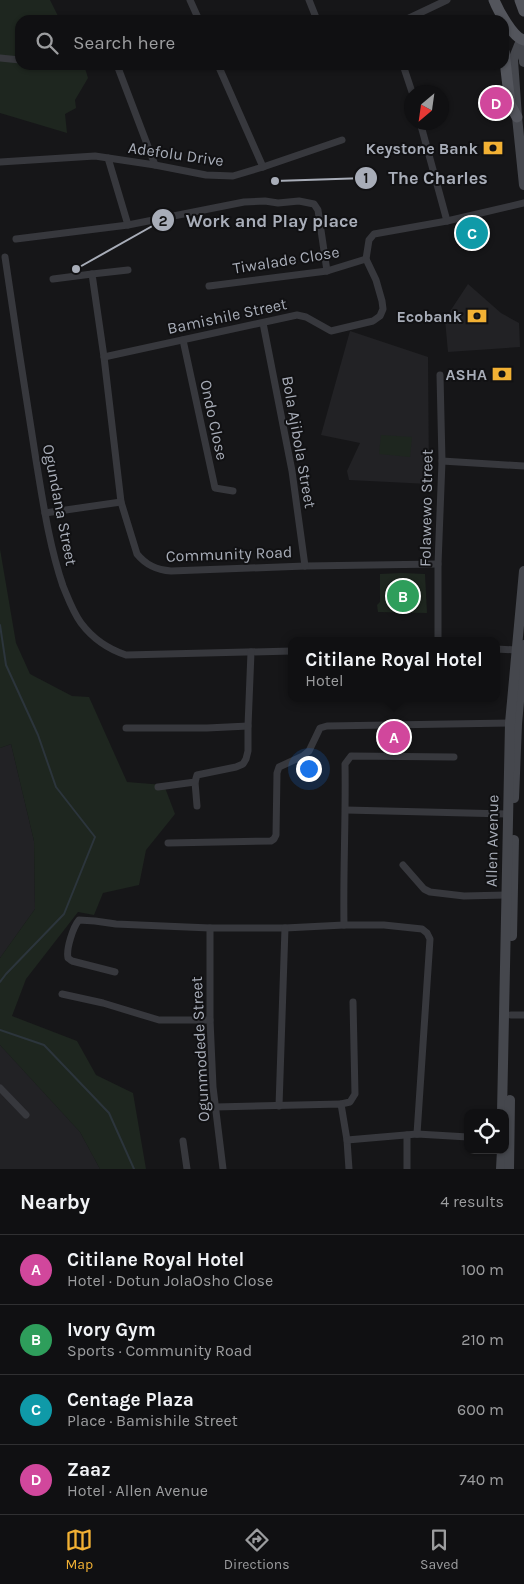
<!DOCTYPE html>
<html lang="en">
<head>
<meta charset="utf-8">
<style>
	:root { --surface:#101012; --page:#19191b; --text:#f1f3f6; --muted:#9c9d9f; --line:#303032; --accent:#f2b134 }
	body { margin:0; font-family:Karla,sans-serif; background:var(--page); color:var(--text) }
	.controls { position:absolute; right:15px; bottom:15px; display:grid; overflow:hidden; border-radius:10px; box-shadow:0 1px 4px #0004 }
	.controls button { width:45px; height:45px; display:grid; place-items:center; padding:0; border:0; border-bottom:1px solid var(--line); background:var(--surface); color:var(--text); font:25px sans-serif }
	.compass { position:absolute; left:404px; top:85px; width:45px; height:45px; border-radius:50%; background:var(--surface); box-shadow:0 1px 4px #0004; rotate:209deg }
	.you { position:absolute; left:308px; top:768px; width:18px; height:18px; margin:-12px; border:4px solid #fff; border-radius:50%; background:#1a73e8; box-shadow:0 0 0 8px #1a73e833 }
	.badge { display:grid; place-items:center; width:32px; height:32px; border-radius:50%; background:var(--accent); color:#fff; font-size:16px; font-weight:700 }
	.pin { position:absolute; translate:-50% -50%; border:2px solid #fff; box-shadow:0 1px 5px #0006 }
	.popup { position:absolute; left:288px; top:637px; width:212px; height:65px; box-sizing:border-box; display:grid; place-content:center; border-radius:10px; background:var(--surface); filter:drop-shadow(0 1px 4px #0005); font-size:16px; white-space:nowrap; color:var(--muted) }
	.popup b { font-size:19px; color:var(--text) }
	.popup::after { content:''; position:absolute; left:50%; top:100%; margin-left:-10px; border:10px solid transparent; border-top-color:var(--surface) }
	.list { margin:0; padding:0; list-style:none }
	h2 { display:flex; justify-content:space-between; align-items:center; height:65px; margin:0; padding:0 20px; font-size:21px }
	h2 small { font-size:16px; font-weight:400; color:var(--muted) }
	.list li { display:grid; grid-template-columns:32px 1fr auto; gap:15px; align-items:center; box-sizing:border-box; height:70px; padding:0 20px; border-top:1px solid var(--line) }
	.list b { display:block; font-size:19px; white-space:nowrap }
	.list p { margin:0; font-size:16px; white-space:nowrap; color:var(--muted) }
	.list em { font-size:16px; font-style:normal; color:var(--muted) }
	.icon { flex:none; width:28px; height:28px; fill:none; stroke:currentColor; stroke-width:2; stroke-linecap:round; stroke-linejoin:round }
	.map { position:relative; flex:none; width:524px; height:1169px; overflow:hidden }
	.search { position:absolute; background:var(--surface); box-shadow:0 1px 4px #0004; left:15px; right:15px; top:15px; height:55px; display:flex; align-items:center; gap:12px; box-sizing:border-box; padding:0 18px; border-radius:15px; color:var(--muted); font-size:19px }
	.sheet { height:345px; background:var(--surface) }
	nav { display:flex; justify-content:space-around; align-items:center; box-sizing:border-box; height:70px; border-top:1px solid var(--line); background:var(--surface); font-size:14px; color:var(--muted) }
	nav a { display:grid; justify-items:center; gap:2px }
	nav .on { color:var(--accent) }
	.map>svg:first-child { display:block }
</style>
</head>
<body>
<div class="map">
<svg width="524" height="1169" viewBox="0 0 524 1169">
	<rect width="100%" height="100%" fill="#161618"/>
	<g fill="#222225">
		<path d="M468 284 501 313 519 323 520 347 448 352 445 319Z"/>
		<path d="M350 331 428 357 429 484 349 480 347 471 360 443 321 435Z"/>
		<path d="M11 744 34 841 35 909 0 958V748Z"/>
		<path d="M0 1045 80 1132 100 1169H0Z"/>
	</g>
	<g fill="#1e261f">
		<path d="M0 0H50L60 20H20V65H84L88 78 75 100 76 108 65 114 67 133 0 113Z"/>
		<path d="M381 435 412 437 410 457 379 454Z"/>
		<path d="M0 549 16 643 30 674 72 696 89 697 127 782 164 785 175 814 146 850 139 885 103 893 94 915 78 912 26 979 12 1016 77 1041 96 1075 133 1093 146 1169H100L80 1132 0 1045V958L35 909 34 841 11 744 0 748Z"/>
		<path d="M402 573 425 574 427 613 378 612 377 605 380 602V574Z"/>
	</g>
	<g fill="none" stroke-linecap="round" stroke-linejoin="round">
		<g stroke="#2c353c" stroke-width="2">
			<path d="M0 625 6 665 38 735 56 787 95 837 64 914 6 974 0 982"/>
			<path d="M0 1030 44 1045 109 1113 134 1169"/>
		</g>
		<g stroke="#37383d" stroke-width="7">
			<path d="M190 0 199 20"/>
			<path d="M309 0 317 20"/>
			<path d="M405 20 447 0"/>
			<path d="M0 58 20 60"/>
			<path d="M117 65 155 165"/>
			<path d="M218 65 263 167"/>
			<path d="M403 65 412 92"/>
			<path d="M420 122 447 221"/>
			<path d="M108 158 128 225"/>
			<path d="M0 162 95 156 155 165 206 175 233 176 263 167 342 140"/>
			<path d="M16 239 128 225 244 202 265 201 278 203 299 201 314 204 318 210 327 271"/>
			<path d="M5 257C15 325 25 392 36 460 43 502 49 545 63 586 68 598 73 612 81 623 93 639 108 649 126 655L292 651"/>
			<path d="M128 270 92 274 104 357 121 502 137 554C146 565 156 570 171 571L305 566 438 564"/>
			<path d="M53 279 92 274"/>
			<path d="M209 286 327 271 366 259"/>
			<path d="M263 323 292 471 305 566"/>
			<path d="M183 340 215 488 233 491"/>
			<path d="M104 357 297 315 306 317 331 331 373 321 380 316 383 309 382 301 376 280 366 259 369 240 374 234 447 221 524 203"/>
			<path d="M442 461 524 466"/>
			<path d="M45 513 121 502"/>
			<path d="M438 641V564L442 461 440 375"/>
			<path d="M496 649 516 650"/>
			<path d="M126 728H207L248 726"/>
			<path d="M195 782 197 806"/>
			<path d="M158 787 195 782 197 775 236 767 243 764 246 759 248 751V726L251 652"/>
			<path d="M346 810 507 814"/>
			<path d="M168 843 271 841 274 839 276 835 277 773 279 767 303 756 309 751 320 728 327 726 510 723"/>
			<path d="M403 865 424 889 430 892 464 896 506 895"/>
			<path d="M344 925C343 871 346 817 345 764L351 756 454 757"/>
			<path d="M210 928V1020L213 1087 223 1169"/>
			<path d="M115 972 72 961 68 958C66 949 73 927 79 920L95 921 116 924 210 928H285L344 925H384L422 929 427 933 430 939 417 1134"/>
			<path d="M62 994 103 1003 159 1020H210"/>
			<path d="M511 1015H524"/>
			<path d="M0 1088 26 1115"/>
			<path d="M341 1104 350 1102 355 1094 353 1002"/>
			<path d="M279 1106 285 928"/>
			<path d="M215 1107 341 1104 347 1140 349 1169"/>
			<path d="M407 1135V1169"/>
			<path d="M347 1140 417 1134 468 1137"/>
			<path d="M183 1141 187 1169"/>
		</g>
		<g stroke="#45474d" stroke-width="10">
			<path d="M524 42 519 45 513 60 517 117 524 185"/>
			<path d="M524 49V62"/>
			<path d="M514 798 517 724 524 645"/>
			<path d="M512 936 514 840"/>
			<path d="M502 1113 510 723 524 571"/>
			<path d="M501 1169 502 1150"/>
			<path d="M509 1169 510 1100"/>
		</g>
		<g stroke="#53555c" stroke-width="11">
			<path d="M494 0C498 10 513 38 524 40"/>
			<path d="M520 0 524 11"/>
			<path d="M504 52 510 104 517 117"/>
		</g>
	</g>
	<defs>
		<symbol id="bank-bare" viewBox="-9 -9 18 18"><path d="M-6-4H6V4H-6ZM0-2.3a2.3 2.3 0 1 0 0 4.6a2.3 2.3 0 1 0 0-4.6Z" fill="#f2b134" stroke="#111113" stroke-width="2.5" paint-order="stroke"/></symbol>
	</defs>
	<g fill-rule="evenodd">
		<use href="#bank-bare" x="479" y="134" width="28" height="28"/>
		<use href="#bank-bare" x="463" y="302" width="28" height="28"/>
		<use href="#bank-bare" x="488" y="360" width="28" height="28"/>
	</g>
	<g text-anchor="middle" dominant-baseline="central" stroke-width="4" stroke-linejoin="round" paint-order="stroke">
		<g font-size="16" font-weight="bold" fill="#a8adb8" stroke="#111113" text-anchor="end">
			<text x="478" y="148">Keystone Bank</text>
			<text x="462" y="316">Ecobank</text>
			<text x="487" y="374">ASHA</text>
		</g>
		<g font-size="16" fill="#a8adb8" stroke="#111113">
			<text transform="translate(176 154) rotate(8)">Adefolu Drive</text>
			<text transform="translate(286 260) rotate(-9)">Tiwalade Close</text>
			<text transform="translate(227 316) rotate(-12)">Bamishile Street</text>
			<text transform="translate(214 420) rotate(78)">Ondo Close</text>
			<text transform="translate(299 442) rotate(80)">Bola Ajibola Street</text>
			<text transform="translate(60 505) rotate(79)">Ogundana Street</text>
			<text transform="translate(426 508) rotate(-89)">Folawewo Street</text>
			<text transform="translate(229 554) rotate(-2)">Community Road</text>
			<text transform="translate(492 841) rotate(-89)">Allen Avenue</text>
			<text transform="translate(200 1049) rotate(-93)">Ogunmodede Street</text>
		</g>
	</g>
	<path fill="none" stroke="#a8adb8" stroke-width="2" d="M275 181L366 178M76 269L163 220"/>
	<g fill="#a8adb8" stroke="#111113" stroke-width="2">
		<circle cx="275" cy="181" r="5"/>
		<circle cx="76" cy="269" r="5"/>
		<circle cx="366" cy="178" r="12"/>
		<circle cx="163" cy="220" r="12"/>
	</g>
	<g font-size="15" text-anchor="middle" font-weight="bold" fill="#111">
		<text x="366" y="183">1</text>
		<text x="163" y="226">2</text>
	</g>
	<g font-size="18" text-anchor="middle" font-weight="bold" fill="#a8adb8" stroke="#111113" stroke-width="4" stroke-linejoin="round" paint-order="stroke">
		<text x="438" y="184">The Charles</text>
		<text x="272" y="227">Work and Play place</text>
	</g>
</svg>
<div class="controls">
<button><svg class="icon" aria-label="locate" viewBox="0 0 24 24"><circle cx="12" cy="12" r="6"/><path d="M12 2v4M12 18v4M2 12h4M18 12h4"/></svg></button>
</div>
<svg class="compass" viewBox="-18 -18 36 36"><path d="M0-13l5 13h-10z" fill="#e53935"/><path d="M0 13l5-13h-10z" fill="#9c9d9f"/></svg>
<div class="you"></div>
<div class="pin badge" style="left:394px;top:737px;background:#d1479c">A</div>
<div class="popup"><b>Citilane Royal Hotel</b>Hotel</div>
<div class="pin badge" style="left:403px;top:596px;background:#2e9e5b">B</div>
<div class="pin badge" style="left:472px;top:233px;background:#0f9aa8">C</div>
<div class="pin badge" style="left:496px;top:103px;background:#d1479c">D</div>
<div class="search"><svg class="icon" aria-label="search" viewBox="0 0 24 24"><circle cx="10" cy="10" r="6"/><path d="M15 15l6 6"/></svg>Search here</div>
</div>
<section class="sheet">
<h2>Nearby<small>4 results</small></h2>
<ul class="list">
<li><span class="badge" style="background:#d1479c">A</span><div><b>Citilane Royal Hotel</b><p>Hotel · Dotun JolaOsho Close</p></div><em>100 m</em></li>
<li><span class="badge" style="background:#2e9e5b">B</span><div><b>Ivory Gym</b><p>Sports · Community Road</p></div><em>210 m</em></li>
<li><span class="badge" style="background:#0f9aa8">C</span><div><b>Centage Plaza</b><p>Place · Bamishile Street</p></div><em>600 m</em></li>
<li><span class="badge" style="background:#d1479c">D</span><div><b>Zaaz</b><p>Hotel · Allen Avenue</p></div><em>740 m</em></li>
</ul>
</section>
<nav>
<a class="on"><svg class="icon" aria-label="map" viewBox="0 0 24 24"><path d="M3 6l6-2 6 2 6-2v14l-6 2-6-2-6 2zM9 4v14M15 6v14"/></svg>Map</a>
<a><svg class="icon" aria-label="directions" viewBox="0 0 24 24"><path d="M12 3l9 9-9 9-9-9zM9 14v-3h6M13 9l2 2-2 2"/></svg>Directions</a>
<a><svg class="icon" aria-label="saved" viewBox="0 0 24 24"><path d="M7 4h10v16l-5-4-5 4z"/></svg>Saved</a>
</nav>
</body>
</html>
